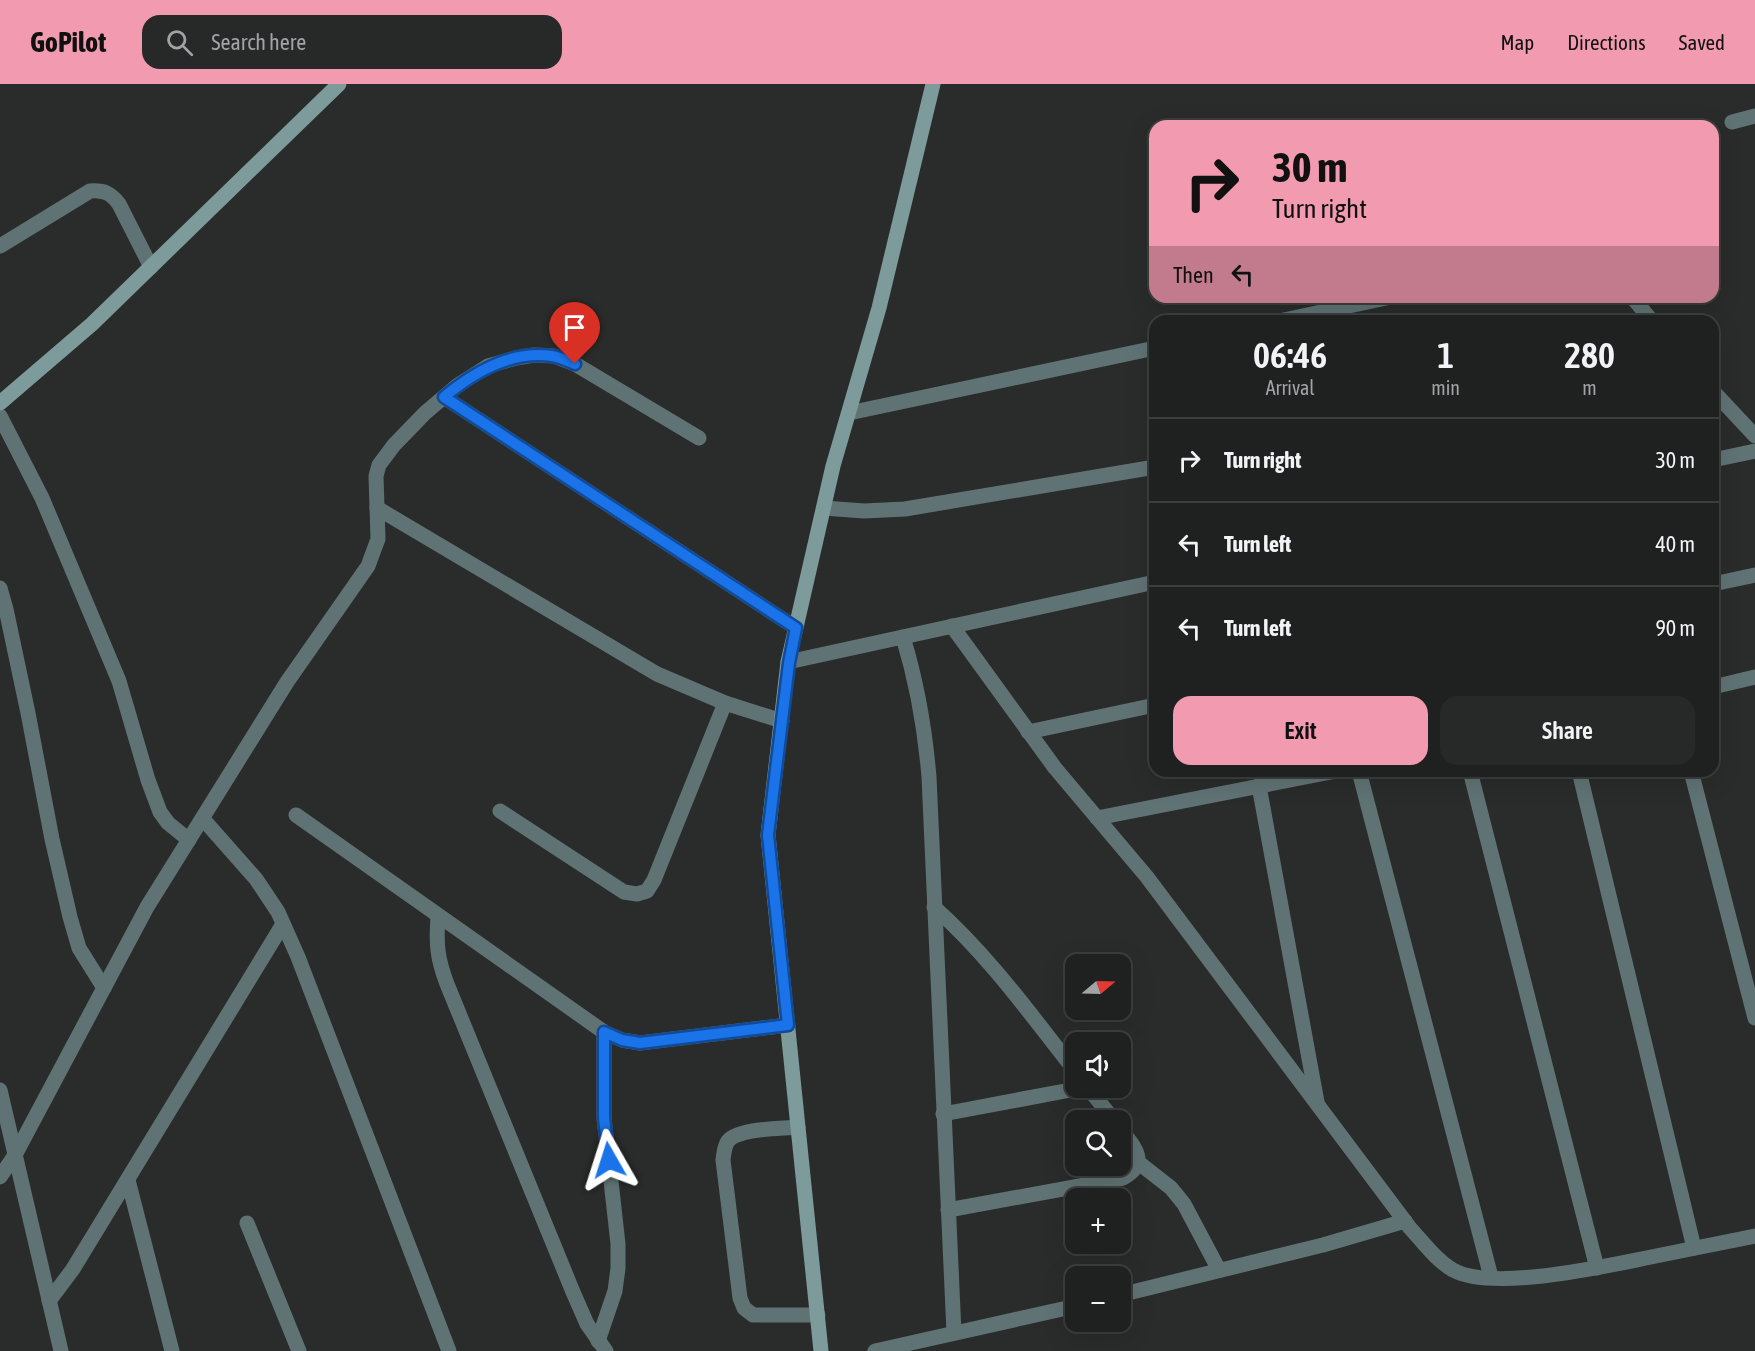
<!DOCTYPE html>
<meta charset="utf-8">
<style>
body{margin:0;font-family:"Asap Condensed",sans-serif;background:#272929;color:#f1f3f6;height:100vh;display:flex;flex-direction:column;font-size:22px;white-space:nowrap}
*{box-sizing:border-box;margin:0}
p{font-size:20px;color:#a1a3a5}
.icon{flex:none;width:33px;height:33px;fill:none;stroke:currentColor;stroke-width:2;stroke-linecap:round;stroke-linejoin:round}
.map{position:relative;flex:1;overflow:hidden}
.side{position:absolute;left:1149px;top:231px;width:570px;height:462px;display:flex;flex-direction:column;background:#1f2120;border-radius:18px;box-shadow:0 6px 24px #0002,0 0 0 2px #3c3e3e}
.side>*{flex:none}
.hud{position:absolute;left:1149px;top:36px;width:570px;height:183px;border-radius:18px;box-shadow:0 6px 24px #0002,0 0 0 2px #3c3e3e;background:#f29aaf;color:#111;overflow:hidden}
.needle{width:39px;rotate:71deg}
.controls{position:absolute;left:1065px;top:870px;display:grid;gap:12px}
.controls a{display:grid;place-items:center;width:66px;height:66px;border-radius:12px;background:#1f2120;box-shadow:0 6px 24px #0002,0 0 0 2px #3c3e3e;font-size:30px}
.pin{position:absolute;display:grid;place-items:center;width:51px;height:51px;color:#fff;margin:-62px -26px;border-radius:50% 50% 50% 0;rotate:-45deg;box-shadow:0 0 6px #0007}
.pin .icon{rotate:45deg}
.me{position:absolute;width:66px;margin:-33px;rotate:354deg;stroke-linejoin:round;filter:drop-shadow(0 0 4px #0008)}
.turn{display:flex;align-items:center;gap:21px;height:126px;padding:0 24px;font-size:27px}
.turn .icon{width:78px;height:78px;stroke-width:2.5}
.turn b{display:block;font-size:42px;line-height:51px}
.then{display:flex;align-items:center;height:57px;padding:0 24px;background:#0003;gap:12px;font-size:22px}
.eta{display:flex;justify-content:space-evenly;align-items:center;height:102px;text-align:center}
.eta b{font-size:36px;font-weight:600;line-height:42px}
.button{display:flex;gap:12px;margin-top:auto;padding:12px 24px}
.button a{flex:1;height:69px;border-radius:18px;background:#f29aaf;color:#111;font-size:24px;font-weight:600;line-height:69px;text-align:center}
.button a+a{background:#272929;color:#f1f3f6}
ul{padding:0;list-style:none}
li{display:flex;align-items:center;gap:18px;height:84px;padding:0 24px;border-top:2px solid #3c3e3e}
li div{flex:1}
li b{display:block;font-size:22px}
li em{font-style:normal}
header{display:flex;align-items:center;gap:36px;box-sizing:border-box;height:84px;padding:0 30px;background:#f29aaf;color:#111}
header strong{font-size:28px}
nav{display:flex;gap:33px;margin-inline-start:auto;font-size:21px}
.search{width:420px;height:54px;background:#272929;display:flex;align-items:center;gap:15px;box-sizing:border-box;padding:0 21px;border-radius:18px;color:#a1a3a5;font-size:22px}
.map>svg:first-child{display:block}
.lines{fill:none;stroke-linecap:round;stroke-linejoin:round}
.lane{stroke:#607374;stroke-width:15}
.street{stroke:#607374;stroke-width:15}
.secondary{stroke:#7e9b9c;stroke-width:15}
.route-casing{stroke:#114b97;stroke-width:15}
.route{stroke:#1a73e8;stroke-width:10}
</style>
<header>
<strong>GoPilot</strong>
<div class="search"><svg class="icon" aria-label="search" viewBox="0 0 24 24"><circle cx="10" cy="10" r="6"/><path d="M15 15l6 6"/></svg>Search here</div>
<nav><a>Map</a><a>Directions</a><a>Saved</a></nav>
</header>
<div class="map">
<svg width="1755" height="1267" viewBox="0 0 1755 1267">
<rect width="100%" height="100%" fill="#292c2b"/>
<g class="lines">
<path class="lane" d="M0 162 90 107C104 106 111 109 119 120L151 183"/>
<g class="street">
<polyline points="1732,38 1755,32"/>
<polyline points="1632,213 1652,237"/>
<polyline points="1279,237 1391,213"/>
<polyline points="1713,307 1755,352"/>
<polyline points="444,313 796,544"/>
<polyline points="849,329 1155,264"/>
<polyline points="0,332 42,414 119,597 148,696 160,728 168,739 189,756"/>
<polyline points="1713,376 1755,367"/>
<polyline points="377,424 657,590 725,619 782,637"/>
<polyline points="824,424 864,427 905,425 1155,383"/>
<polyline points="1713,500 1755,491"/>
<polyline points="0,504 6,525 28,629 52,755 70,833 79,864 104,904"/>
<path d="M952 542 1055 684 1147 793 1410 1144C1423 1158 1436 1176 1453 1186 1493 1208 1606 1182 1651 1173 1686 1166 1720 1159 1755 1152"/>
<path d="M903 553C917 599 925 645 929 693L954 1249"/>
<polyline points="788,578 1155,498"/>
<polyline points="1713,603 1755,593"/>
<polyline points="1028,648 1155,621"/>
<polyline points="1359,687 1491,1193"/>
<polyline points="1470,687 1597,1184"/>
<polyline points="1579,687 1694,1164"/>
<polyline points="1691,687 1755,934"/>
<polyline points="1259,702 1317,1018"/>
<polyline points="500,727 624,808 637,810 647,807 654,796 725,619"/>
<polyline points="296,731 604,948 622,956 640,959 788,941"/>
<polyline points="1097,734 1336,687"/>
<polyline points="203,735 256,795 278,828 298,873 449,1267"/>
<path d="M934 823C989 872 1031 931 1076 988"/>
<path d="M438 833C436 859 437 874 447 900L573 1208 587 1240 606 1267"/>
<polyline points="1088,1004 1114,1036"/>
<polyline points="0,1006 61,1267"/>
<polyline points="943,1030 1081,1004"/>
<path d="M798 1043C781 1045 739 1044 728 1057 724 1063 724 1069 723 1076L740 1214 744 1224 753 1231H818"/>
<polyline points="1139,1079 1171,1104 1184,1120 1219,1186"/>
<polyline points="0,1093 15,1071 147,823 287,598 368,482 378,455 376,392 379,381 394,361 425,329 458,301 488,282 516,274 534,271 554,272 575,280 699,354"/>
<polyline points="128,1096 172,1267"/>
<path d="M948 1126 1123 1094C1150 1079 1135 1063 1120 1045"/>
<polyline points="247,1139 299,1267"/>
<polyline points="1120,1211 1323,1161 1405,1137"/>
<polyline points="49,1217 73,1185 283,840"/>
<polyline points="598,1257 615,1207 618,1184 618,1160 604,1034 604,948"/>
<polyline points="875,1267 1076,1222"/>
</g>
<g class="secondary">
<polyline points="0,319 92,240 339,0"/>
<polyline points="821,1267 768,751 788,578 833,382 879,224 933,0"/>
</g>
</g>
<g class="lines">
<defs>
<path id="route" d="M575 280C568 277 560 273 552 272 511 266 474 288 444 313L796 544 789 579 768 751 788 941 640 959 622 956 604 948V1034L609 1076"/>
</defs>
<use href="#route" class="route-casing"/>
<use href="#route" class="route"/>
</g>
</svg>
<div class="controls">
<a><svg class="needle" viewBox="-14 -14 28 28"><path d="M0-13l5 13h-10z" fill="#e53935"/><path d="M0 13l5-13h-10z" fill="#a1a3a5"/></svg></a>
<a><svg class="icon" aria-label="sound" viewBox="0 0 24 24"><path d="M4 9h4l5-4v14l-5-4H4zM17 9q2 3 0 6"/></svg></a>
<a><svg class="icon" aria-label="search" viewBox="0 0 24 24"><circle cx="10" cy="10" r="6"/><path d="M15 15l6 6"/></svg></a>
<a>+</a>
<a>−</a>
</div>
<div class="pin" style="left:575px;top:280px;background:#d93025"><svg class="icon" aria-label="arrive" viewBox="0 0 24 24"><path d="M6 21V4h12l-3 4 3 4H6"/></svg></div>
<svg class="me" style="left:609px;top:1076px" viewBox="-20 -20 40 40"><path d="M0-17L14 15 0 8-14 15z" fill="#1a73e8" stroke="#fff" stroke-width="4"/></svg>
<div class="hud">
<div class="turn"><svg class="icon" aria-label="right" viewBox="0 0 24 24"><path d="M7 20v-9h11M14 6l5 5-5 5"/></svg><div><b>30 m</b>Turn right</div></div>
<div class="then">Then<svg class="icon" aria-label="left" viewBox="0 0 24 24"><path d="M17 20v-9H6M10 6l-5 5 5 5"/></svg></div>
</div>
<section class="side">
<div class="eta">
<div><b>06:46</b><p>Arrival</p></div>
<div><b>1</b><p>min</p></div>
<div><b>280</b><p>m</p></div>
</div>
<ul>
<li><svg class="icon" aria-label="right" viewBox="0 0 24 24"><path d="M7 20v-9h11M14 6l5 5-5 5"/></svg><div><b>Turn right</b></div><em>30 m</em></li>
<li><svg class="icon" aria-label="left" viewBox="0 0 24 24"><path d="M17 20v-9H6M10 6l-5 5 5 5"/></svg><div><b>Turn left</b></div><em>40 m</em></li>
<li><svg class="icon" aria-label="left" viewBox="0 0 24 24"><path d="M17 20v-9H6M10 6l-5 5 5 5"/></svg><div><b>Turn left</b></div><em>90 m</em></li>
</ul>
<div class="button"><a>Exit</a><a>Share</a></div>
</section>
</div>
